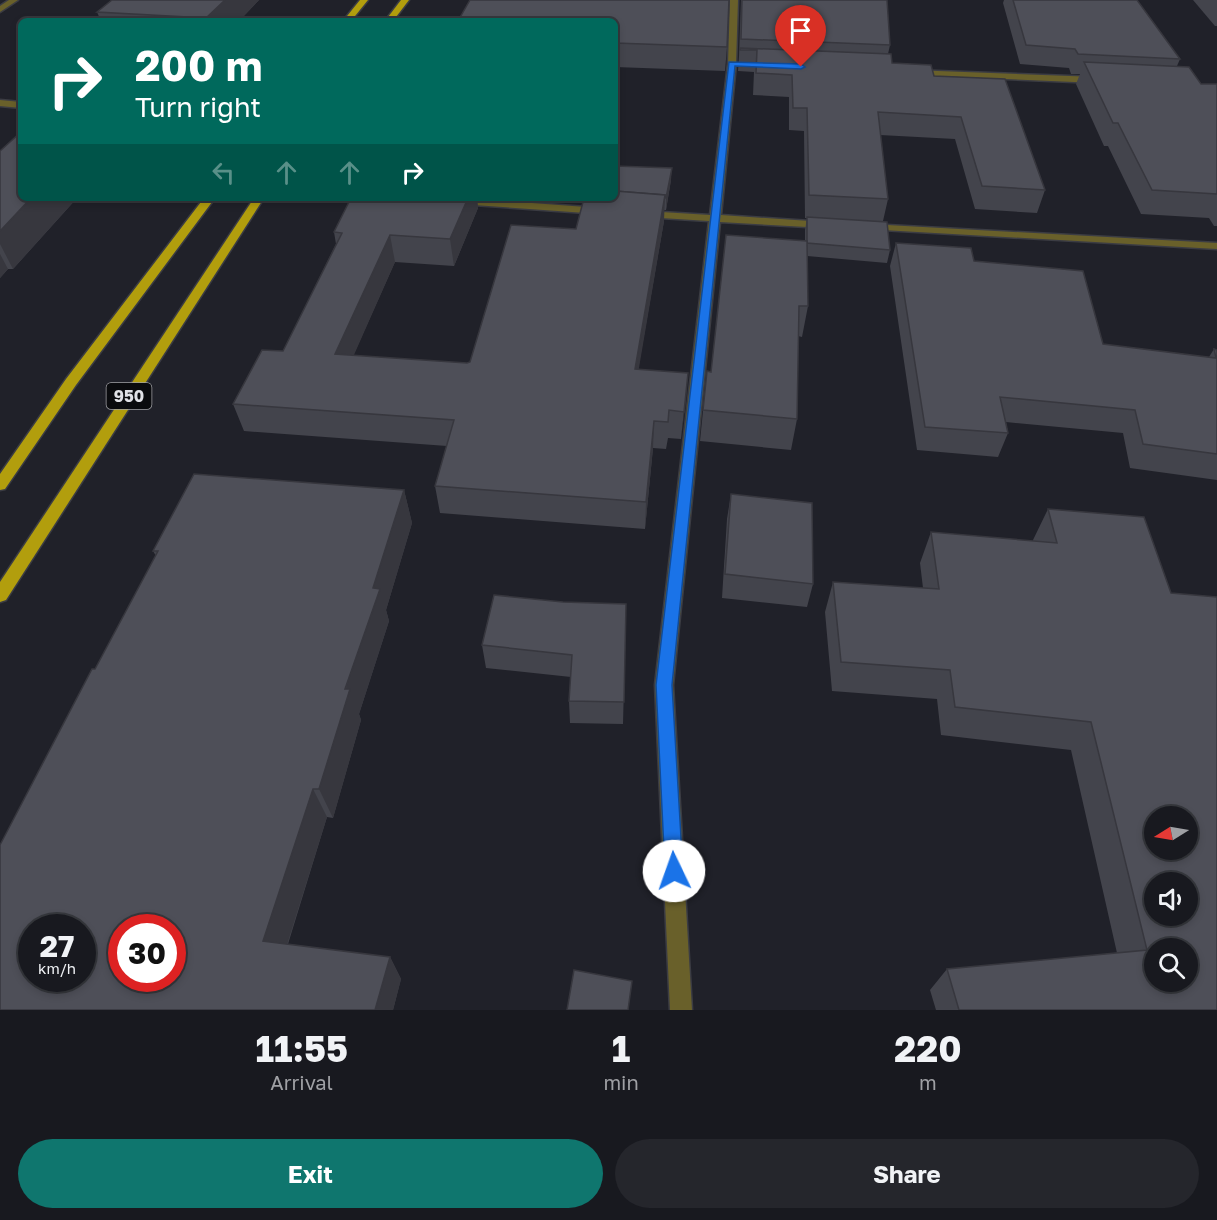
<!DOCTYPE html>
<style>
body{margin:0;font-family:"Golos Text",sans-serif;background:#25262c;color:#f1f3f6;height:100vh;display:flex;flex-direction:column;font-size:22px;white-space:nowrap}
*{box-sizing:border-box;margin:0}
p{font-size:20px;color:#9fa0a4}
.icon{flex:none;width:33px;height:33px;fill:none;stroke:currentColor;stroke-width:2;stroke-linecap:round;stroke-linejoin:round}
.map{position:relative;height:1010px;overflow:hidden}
.sheet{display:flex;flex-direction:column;background:#18191f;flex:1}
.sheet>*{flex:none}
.banner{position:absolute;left:18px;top:18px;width:600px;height:183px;border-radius:9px;box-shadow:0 3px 9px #0003,0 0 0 2px #36383d;background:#00695c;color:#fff;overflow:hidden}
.needle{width:39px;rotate:259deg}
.tools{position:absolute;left:1144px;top:806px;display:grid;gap:12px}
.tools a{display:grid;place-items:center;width:54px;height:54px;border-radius:50%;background:#18191f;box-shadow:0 3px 9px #0003,0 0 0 2px #36383d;font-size:30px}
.speed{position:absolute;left:18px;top:914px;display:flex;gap:12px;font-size:30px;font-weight:700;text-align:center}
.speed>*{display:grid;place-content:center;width:78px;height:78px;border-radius:50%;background:#18191f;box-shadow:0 3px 9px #0003,0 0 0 2px #36383d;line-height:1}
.speed small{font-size:15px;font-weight:400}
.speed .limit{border:9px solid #d22;background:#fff;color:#111}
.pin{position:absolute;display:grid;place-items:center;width:51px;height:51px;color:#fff;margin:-62px -26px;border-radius:50% 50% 50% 0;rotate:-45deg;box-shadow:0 0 6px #0007}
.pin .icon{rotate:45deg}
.me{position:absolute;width:66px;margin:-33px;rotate:357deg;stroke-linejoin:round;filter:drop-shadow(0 0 4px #0008)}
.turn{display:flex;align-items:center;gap:21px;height:126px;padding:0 18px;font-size:27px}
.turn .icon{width:78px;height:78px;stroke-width:2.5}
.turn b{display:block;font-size:42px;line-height:51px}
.lanes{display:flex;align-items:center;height:57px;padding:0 18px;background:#0003;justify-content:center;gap:30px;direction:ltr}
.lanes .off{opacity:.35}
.eta{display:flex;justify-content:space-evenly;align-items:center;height:102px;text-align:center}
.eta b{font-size:36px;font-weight:700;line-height:42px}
.primary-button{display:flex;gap:12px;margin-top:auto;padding:12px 18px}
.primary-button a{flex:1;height:69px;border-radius:36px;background:#0f766e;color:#fff;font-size:24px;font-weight:700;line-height:69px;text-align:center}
.primary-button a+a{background:#25262c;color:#f1f3f6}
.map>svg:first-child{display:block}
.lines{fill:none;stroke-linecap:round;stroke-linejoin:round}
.street-casing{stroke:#3b3c43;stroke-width:3}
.primary-casing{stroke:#3b3c43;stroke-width:3}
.street{fill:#69602a;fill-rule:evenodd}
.primary{fill:#b29e0d;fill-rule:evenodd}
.wall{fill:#43444c}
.shaded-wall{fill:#37373e}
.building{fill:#4e4f58;stroke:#37373e;stroke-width:1.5;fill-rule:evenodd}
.route{fill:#1a73e8;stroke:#114b97;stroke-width:1.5}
.labels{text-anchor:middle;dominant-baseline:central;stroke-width:6;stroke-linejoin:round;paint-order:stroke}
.shield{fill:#0a0b0e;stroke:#a0a1a5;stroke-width:1.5}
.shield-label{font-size:16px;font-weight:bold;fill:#e0e1e6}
</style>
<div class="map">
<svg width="1217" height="1010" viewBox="0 0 1217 1010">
<rect width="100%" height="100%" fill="#202129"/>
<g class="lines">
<defs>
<g id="street">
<polygon points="9,0 18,0 0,12 0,6"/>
<polygon points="730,0 738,0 736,64 721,215 825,222 831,225 825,228 720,222 673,685 692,1010 670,1010 655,685 709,221 645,217 640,214 645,211 710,215 728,64"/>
<polygon points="911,70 1097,77 1102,80 1097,83 914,75 909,72"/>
<polygon points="0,100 21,102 21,108 0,106"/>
<polygon points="462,198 600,208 605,211 600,214 459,204 454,201"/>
<polygon points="869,224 1217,243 1217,249 865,229 863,227"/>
</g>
<g id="primary">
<polygon points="360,0 368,0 351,21 343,21"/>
<polygon points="401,0 409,0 393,21 385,21"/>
<polygon points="204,198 215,198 76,385 5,489 0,490 0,474 66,379"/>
<polygon points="254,198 264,198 6,600 0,602 0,582"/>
</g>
</defs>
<use href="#street" class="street-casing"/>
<use href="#primary" class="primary-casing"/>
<use href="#street" class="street"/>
<use href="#primary" class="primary"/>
</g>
<g class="wall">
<polygon points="259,0 239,21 101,21 97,12"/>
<polygon points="741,0 887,0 890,45 888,54 892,63 934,76 1045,190 1037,213 975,209 955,139 880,135 888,199 883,221 890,250 887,263 807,256 808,306 802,337 798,336 797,419 791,450 700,441 707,371 711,372 805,241 805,230 807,218 805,218 804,131 789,130 789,97 753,95 754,72 738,71 739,56"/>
<polygon points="1004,0 1137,0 1180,59 1177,66 1201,84 1217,84 1217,226 1214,226 1209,218 1141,214 1108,146 1104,146 1076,84 1080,74 1071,74 1069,68 1020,64 1003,3"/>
<polygon points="1193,0 1217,0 1217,26 1215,26"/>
<polygon points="615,21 727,47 725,71 615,67"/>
<polygon points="0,151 21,198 77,198 13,269 8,269 0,278"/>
<polygon points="671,180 666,210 664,210 664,221 638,370 688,373 681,439 668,438 666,449 653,448 645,529 440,513 435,486 447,446 244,431 233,404 283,351 336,244 334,232 351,198 477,198 478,208 454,266 395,262 353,356 467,363 470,362 576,229"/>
<polygon points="896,243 974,261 1103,344 1209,357 1214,349 1217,350 1217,480 1130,468 1123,433 1006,422 1008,433 998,457 917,450 890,266"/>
<polygon points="404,490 412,523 386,610 389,621 359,714 361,720 333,818 327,817 288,944 390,957 401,979 393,1010 0,1010 95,669 156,556 153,551"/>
<polygon points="731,494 813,584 807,607 722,598 727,519"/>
<polygon points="1048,509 1217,1010 936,1010 930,990 947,969 1117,953 1071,750 941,735 937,699 832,691 825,612 833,582 923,588 920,563 931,532 1033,541 1033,540"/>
<polygon points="563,602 626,604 623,724 570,723 569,701 571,677 486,668 482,645"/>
</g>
<g class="shaded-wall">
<polygon points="225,0 259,0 239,21 207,21 206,18"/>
<polygon points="672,168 671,180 666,210 666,198"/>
<polygon points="665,195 664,221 634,397 635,369"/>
<polygon points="31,198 77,198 13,269 0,244 0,231"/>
<polygon points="468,198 477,198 478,208 454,266 450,239"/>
<polygon points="390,235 395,262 342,382 335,354"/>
<polygon points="0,254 8,269 0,278"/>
<polygon points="688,373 686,401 681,439 684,412"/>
<polygon points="654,421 653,448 645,529 646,502"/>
<polygon points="404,490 412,523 386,610 389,621 359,714 361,720 333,818 319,789 373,588"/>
<polygon points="313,789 327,817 281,964 263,941"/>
<polygon points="390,957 401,979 393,1010 375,1010"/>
</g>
<g class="building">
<polygon points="112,0 225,0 206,18 97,12"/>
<polygon points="470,0 729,0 727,47 615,43 615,21 458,21"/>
<polygon points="742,0 887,0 890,45 741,39"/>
<polygon points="1013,0 1137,0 1180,59 1078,54 1075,49 1026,45"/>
<polygon points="740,48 891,54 892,63 931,65 934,76 1005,79 1045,190 982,186 961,117 878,112 888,199 809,195 807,108 793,108 792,75 756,73 757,50 740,50"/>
<polygon points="1084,62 1189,67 1201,84 1217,84 1217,194 1152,190 1118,123 1113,123"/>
<polygon points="21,132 21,198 31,198 0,231 0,151"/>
<polygon points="615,166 672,168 666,198 665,197 665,195 615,191"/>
<polygon points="615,191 665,195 635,369 688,373 684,412 669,410 668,422 654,421 646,502 435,486 454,420 233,404 262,350 283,351 342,233 334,232 351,198 468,198 450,239 390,235 335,354 467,363 470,362 511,225 576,229 584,198 615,198"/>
<polygon points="807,217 887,222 890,250 807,243"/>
<polygon points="726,235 807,241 808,306 799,306 797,419 703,410 707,371 711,372"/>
<polygon points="896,243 971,248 974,261 1083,271 1103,344 1216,358 1214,349 1217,350 1217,454 1143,444 1135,410 1000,397 1008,433 925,427"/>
<path d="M194 474 404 490 373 588 380 589 345 689H350L319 789H313L263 941 390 957 375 1010H0V845L92 669H95L158 551H153ZM32 927H82V978H32ZM122 927H172V978H122Z"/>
<polygon points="731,494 812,503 813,584 725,574"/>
<path d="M1048 509 1144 517 1171 593 1217 597V1010H959L947 969 1147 950 1091 722 955 707 950 670 841 662 833 582 939 589 931 532 1057 543ZM1155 816H1188V849H1155ZM1155 882H1188V915H1155ZM1155 948H1188V981H1155Z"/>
<polygon points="494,595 563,602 626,604 624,702 569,701 572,655 482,645"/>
<polygon points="574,970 632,981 628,1010 567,1010"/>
</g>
<polygon class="route" points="729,62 801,64 805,67 801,69 735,66 672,685 683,871 680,877 674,880 667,877 665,871 656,685"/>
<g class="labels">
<rect class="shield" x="106.5" y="383" width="45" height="26" rx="4.5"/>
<g class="shield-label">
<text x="129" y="396">950</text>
</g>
</g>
</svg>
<div class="tools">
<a><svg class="needle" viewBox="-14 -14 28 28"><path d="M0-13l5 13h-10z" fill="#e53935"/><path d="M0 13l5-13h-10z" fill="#9fa0a4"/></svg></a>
<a><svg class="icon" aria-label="sound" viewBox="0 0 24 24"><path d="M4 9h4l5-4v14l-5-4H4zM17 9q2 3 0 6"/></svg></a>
<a><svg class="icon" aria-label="search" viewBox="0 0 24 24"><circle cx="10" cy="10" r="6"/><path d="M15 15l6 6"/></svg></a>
</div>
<div class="speed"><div>27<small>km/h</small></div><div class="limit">30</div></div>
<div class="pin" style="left:801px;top:67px;background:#d93025"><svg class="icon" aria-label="arrive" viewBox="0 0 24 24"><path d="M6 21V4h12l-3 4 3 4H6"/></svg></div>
<svg class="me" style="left:674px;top:871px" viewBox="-20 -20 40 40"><circle r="19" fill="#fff"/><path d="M0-13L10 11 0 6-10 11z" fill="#1a73e8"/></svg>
<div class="banner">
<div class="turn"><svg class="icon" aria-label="right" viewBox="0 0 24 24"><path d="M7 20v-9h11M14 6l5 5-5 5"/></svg><div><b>200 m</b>Turn right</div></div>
<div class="lanes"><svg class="icon off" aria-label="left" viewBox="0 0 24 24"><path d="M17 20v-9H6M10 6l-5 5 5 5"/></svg><svg class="icon off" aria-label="ahead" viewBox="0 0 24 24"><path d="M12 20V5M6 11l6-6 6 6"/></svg><svg class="icon off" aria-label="ahead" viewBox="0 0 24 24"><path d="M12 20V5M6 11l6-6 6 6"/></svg><svg class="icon" aria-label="right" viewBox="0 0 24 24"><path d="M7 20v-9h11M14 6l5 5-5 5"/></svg></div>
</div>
</div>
<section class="sheet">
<div class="eta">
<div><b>11:55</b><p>Arrival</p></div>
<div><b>1</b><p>min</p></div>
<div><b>220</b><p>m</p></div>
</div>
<div class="primary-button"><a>Exit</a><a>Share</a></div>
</section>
